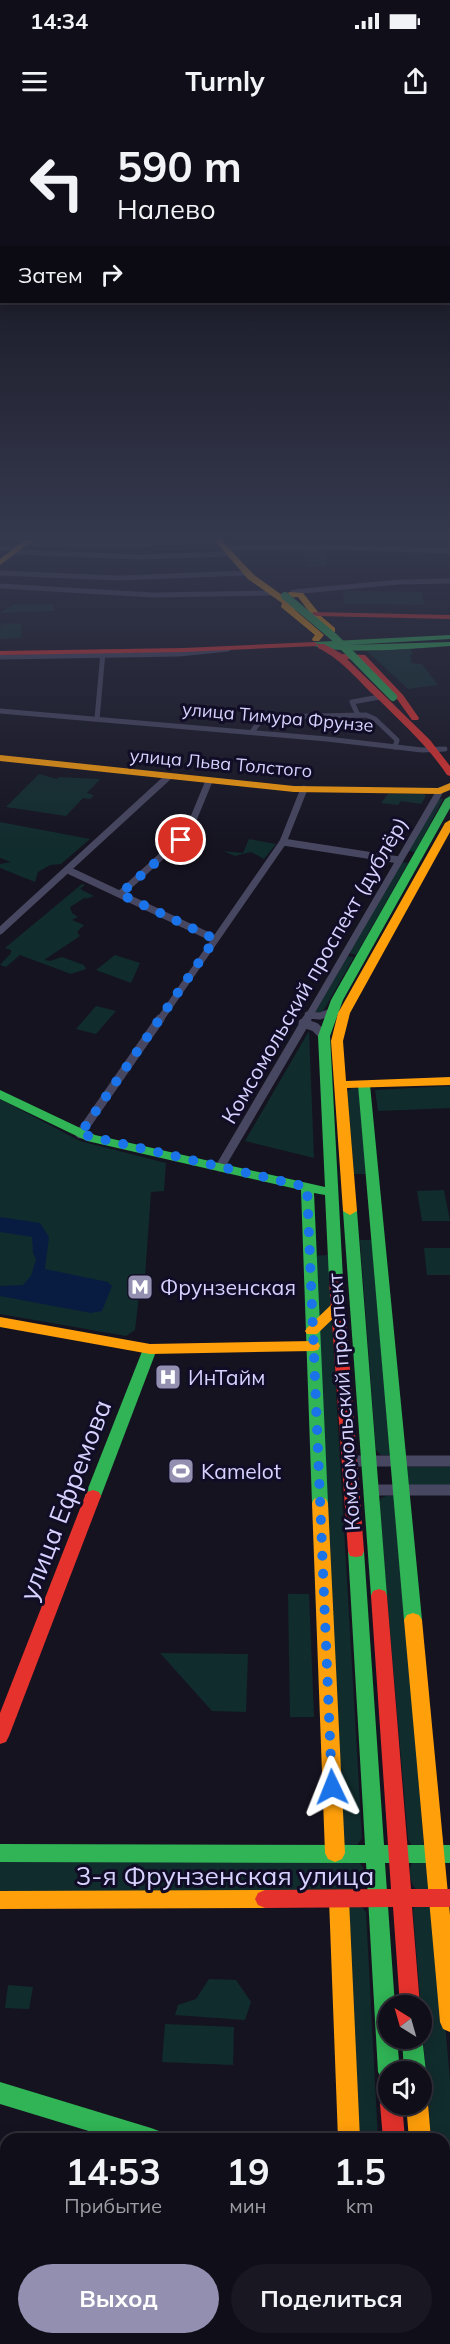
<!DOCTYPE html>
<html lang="ru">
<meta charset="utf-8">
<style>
body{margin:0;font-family:Mulish,sans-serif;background:#191721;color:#f1f3f6;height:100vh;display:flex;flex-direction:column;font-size:22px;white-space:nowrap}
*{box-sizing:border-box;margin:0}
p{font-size:20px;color:#9c9ca2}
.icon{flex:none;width:33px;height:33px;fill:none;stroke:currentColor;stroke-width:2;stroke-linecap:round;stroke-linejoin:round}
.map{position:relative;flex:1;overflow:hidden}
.side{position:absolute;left:0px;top:2013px;width:450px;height:212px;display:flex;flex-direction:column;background:#100e18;border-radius:18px 18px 0 0;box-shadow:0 3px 15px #0003,0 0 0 2px #302e37}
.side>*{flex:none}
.guide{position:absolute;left:0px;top:0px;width:450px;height:183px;box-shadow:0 3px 15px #0003,0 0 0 2px #302e37;background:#100e18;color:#f1f3f6;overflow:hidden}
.needle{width:39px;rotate:323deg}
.tools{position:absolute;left:378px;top:1875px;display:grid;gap:12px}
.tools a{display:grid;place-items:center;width:54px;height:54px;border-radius:50%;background:#100e18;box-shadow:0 3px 15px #0003,0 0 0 2px #302e37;font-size:30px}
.pin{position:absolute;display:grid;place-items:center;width:51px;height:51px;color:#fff;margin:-26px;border:3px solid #fff;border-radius:50%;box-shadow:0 2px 6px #0007}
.me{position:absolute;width:66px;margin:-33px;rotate:358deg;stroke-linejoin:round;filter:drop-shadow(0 0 4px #0008)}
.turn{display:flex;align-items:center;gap:21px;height:126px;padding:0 18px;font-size:27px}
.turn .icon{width:78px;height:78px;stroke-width:2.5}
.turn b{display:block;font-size:42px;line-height:51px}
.then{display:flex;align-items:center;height:57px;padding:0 18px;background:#0003;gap:12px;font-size:22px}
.eta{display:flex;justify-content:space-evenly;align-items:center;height:102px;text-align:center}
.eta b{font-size:36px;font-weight:700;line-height:42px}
.action{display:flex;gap:12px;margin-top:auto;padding:12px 18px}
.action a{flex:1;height:69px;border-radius:36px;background:#938fb1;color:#fff;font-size:24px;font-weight:700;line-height:69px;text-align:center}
.action a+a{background:#191721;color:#f1f3f6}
.status{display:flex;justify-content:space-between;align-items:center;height:42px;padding:0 30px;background:#100e18;direction:ltr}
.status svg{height:16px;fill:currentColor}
header{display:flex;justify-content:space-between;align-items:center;height:78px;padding:0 18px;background:#100e18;font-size:27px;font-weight:700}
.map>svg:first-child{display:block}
.green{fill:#112c2d}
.water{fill:#081c42}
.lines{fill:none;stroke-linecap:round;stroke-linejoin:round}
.street-far3{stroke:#484761;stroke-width:5}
.street-far2{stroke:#484761;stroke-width:7}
.street-far1{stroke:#484761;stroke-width:9}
.street{stroke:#484761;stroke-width:11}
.fast{fill:#30b455;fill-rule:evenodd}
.slow{fill:#ff9f0a;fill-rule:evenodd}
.jam{fill:#e5322d;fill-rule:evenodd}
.fast-bridge{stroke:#30b455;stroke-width:8}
.route{stroke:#1a73e8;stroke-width:10;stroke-dasharray:0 18}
.labels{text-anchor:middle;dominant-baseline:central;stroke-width:6;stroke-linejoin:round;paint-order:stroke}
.far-street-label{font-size:18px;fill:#d7d2ff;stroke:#110d26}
.street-label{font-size:21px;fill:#d7d2ff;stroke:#110d26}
.poi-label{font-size:21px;fill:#d7d2ff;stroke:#110d26;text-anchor:start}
.near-street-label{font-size:26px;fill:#d7d2ff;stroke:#110d26}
</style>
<div class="status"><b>14:34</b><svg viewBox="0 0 49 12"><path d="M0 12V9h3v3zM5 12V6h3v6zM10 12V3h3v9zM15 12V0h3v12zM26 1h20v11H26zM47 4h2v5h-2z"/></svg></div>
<header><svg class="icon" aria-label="menu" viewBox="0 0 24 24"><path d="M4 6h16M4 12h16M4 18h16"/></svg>Turnly<svg class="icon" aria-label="share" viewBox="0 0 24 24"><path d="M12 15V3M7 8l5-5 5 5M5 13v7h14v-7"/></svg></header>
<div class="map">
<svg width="450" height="2224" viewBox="0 0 450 2224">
<rect width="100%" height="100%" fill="#151320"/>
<g class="green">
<polygon points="302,428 325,428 327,446 306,447"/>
<polygon points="343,471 422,472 424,485 344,484"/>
<polygon points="14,484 53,484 54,491 0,493"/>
<polygon points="3,503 22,504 21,518 0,519 0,506"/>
<polygon points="410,528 413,534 410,535 412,543 422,544 438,565 408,569 368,532 374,530"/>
<polygon points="39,654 57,659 59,657 100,659 87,673 94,675 90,679 83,678 66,696 6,687"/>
<polygon points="388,674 424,674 426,676 421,684 401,681 398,685 381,683"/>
<polygon points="439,679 443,679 415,732 408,731"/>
<polygon points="0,702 90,719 61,744 50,745 38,752 35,762 0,748 0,744 11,742 0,738"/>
<polygon points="249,719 276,724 264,739 251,732 235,736 223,731 243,733"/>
<polygon points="402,742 408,743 356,835 349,833"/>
<polygon points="82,764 85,765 80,769 94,776 85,779 86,777 70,787 72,793 78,797 72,800 84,805 77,812 80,816 44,840 50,841 62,837 84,845 86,849 71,854 20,835 6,847 0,845 11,833 11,830 5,828"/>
<polygon points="115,835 140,843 131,863 96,850"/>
<polygon points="348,836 354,837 322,893 315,892"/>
<polygon points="96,886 116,891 96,914 76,909"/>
<polygon points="309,911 314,1038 245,1021"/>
<polygon points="450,966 450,988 378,991 375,970"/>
<polygon points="353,968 361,969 369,1054 354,1054 347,971"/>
<polygon points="0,979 80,1021 166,1043 164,1071 151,1072 145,1157 141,1158 135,1210 126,1216 0,1194"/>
<polygon points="444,1070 450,1101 422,1101 417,1071"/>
<polygon points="360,1120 375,1120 390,1335 381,1335 376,1330"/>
<polygon points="424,1128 450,1128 450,1155 427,1155"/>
<polygon points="328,1135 362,1718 356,1727 345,1727 341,1721 312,1136"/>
<polygon points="406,1347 450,1347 450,1366 409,1366 404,1359"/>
<polygon points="386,1376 395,1376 424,1726 412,1726 408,1719 379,1385 381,1378"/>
<polygon points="288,1474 309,1474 314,1597 290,1597"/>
<polygon points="160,1533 248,1534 246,1592 212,1591"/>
<polygon points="0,1738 358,1742 363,1747 364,1763 358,1771 0,1771"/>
<path d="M421 1739 427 1744 430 1763 428 1770 419 1772C410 1766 407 1750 413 1741Z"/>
<polygon points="426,1782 435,1790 450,1960 450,2224 448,2224 444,2178 444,2019 431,2019 413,1790 415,1785"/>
<polygon points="349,1785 360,1785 366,1792 378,2019 357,2019"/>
<polygon points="209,1859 236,1860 251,1882 245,1900 175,1895 178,1885 196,1879"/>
<polygon points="8,1865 33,1867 29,1889 5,1888"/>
<polygon points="165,1904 234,1907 233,1945 162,1942"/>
</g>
<polygon class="water" points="0,1097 40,1103 49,1117 45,1149 108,1162 112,1166 102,1191 91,1193 0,1176 0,1166 23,1165 31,1156 36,1139 33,1133 32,1117 0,1112"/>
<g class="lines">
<g class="street-far3">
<polyline points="26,424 108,425 218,421"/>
<polyline points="0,428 20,429"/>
<polyline points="225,428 316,427 450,431"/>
<polyline points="16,432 139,437 230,434"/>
<polyline points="0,453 118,458 248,453"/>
<polyline points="0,466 153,475 272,473"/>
<polyline points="293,472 399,462 450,461"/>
<polyline points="0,537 179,534 228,529"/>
<polyline points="0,591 327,619 422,630 445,629"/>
<polyline points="358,595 352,582 380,577"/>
<polyline points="97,599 103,532"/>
<polyline points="252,612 263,597 366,595 375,599 397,620 395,627"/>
</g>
<g class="street-far2">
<polyline points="283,722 399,740"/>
<polyline points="68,750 215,819"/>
<polyline points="120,774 188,712 209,661"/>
<polyline points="0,811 168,657"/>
<polyline points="308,895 320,896 331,892"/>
<polyline points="159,901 283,722 304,669"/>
<polyline points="306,901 440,671"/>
</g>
<g class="street-far1">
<polyline points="303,903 315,907 324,916"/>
<polyline points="80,1014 160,899"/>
<polyline points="220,1047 307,899"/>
</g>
<g class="street">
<polyline points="350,1341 450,1341"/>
<polyline points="370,1370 450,1370"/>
</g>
<g class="fast">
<path d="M450 515V519L348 525 450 522V526C422 528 330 536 310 524L314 522Z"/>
<polygon points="450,676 450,688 343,880 330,916 343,1159 336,1164 329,1159 325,1075 314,1073 328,1383 326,1387 320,1389 314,1387 312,1383 301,1070 87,1021 0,979 0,970 95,1015 325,1067 318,916 331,880 445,679"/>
<polygon points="364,961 370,965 422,1500 419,1505 413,1507 407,1505 404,1500 358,965"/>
<polygon points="350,1087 357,1091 387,1476 385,1481 379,1483 373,1481 371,1476 343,1091"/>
<polygon points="150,1224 155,1225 157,1229 101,1376 99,1380 93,1382 87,1380 85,1376 143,1229 145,1225"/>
<polygon points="356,1425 362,1426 364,1431 384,1725 450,1725 450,1743 385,1743 395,1886 388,1886 388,1918 397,1918 400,1952 388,1952 388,1962 382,1959 378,1952 366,1743 0,1742 0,1724 365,1725 348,1431 350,1426"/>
<polygon points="422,1916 426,1952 422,1960 422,1952 404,1952 402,1918 422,1918"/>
<polygon points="0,1962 151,2008 159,2011 162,2019 115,2019 0,1984"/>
<polygon points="444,2211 447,2224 423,2224 423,2218 444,2218"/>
</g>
<g class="slow">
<polygon points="25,420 33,420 0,445 0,439"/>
<polygon points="214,420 221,420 254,455 282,475 290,472 303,473 322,497 335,508 335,512 329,512 316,501 298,477 285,478 297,486 298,488 295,490 324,515 319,521 313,521 312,519 315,515 281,487 282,483 248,459"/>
<polygon points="0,635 294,666 438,668 450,663 450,670 440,674 294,672 0,641"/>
<polygon points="450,700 450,712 350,893 343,921 346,961 450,957 450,965 347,968 357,1091 350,1095 343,1091 331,921 338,893 445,703"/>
<polygon points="337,1182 342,1184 344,1187 342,1190 317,1214 307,1214 305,1211 307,1208 332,1184"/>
<polygon points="0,1197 150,1224 313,1221 318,1222 320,1226 318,1230 313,1231 150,1234 0,1207"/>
<polygon points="320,1377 326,1379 328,1383 345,1733 342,1739 335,1742 328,1739 325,1733 312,1383 314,1379"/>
<polygon points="413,1493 419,1495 422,1500 450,1795 450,1912 443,1909 440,1902 404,1500 407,1495"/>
<polygon points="265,1770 272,1773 275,1779 272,1785 265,1788 0,1789 0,1771"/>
<polygon points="339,1770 346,1773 349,1779 360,2019 338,2019 329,1779 332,1773"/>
<polygon points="422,1975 425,1976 428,1984 431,2019 409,2019 406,1984 422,1984"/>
<rect x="346" y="2218" width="24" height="6"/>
<polygon points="394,2218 418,2218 419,2224 395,2224"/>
</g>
<g class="jam">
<polygon points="313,492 450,495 450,499 316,496 312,494"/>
<polygon points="314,522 318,524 317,526 184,532 0,535 0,531 184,528"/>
<path d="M318 524H324L342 534 365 535 403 575 419 598 418 600H412L397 579 360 539H347L430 620 450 646V656L447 655C427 625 403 604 378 579 358 561 343 540 318 528Z"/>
<polygon points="336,1154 343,1159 364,1431 362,1436 356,1437 350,1436 348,1431 329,1159"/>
<polygon points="93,1370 99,1372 101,1376 9,1616 6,1622 0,1624 0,1593 85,1376 87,1372"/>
<polygon points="379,1469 385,1471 387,1476 411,1769 450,1769 450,1787 412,1787 420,1886 400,1886 393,1787 265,1788 258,1785 255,1779 258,1773 265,1770 391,1769 371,1476 373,1471"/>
<polygon points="388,1974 388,1984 402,1984 405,2019 383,2019 380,1984 383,1976"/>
</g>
<polyline class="fast-bridge" points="285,476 334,517 393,577"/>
</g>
<linearGradient id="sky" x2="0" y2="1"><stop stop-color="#0c0a12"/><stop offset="0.57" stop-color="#35394e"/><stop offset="1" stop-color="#35394e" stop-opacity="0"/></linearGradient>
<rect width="450" height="732" fill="url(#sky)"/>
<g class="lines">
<polyline class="route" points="181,720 120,774 215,819 80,1014 307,1067 332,1667"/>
</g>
<defs>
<symbol id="metro-square" viewBox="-11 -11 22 22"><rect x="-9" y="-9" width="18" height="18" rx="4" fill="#938fb1" stroke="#110d26"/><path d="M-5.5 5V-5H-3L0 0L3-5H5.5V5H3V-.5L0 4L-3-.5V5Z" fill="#fff"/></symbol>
<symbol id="hospital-square" viewBox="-11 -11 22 22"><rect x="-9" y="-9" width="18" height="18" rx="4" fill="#938fb1" stroke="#110d26"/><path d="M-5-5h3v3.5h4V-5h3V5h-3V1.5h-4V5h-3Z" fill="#fff"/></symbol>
<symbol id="stadium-square" viewBox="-11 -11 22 22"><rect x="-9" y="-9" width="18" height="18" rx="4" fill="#938fb1" stroke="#110d26"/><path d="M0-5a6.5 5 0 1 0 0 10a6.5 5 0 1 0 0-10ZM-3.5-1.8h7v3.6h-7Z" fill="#fff"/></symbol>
</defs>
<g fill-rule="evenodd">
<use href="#metro-square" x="125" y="1152" width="30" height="30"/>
<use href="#hospital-square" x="153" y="1242" width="30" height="30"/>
<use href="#stadium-square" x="166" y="1336" width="30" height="30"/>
</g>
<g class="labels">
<g class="far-street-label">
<text transform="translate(278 597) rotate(5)">улица Тимура Фрунзе</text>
<text transform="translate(221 643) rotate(5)">улица Льва Толстого</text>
</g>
<g class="street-label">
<text transform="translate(314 850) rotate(-60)">Комсомольский проспект (дублёр)</text>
<text transform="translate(343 1282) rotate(-94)">Комсомольский проспект</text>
</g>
<g class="poi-label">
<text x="160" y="1167">Фрунзенская</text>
<text x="188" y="1257">ИнТайм</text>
<text x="201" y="1351">Kamelot</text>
</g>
<g class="near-street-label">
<text transform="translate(65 1380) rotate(-69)">улица Ефремова</text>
<text x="225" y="1755">3-я Фрунзенская улица</text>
</g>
</g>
</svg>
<div class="tools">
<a><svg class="needle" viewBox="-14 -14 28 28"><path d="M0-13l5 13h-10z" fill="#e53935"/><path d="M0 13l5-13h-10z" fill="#9c9ca2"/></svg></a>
<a><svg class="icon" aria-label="sound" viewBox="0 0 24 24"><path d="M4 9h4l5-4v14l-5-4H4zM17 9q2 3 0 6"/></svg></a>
</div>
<div class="pin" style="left:181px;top:720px;background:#d93025"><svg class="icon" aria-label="arrive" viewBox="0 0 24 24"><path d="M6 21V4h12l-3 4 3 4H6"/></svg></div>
<svg class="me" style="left:332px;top:1667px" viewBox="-20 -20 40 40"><path d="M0-17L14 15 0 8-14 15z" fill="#1a73e8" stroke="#fff" stroke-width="4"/></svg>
<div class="guide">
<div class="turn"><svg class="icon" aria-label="left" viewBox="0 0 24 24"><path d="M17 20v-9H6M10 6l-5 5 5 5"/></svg><div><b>590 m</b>Налево</div></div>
<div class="then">Затем<svg class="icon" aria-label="right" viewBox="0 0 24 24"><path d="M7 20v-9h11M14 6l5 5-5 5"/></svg></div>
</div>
<section class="side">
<div class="eta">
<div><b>14:53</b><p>Прибытие</p></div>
<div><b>19</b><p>мин</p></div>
<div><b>1.5</b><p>km</p></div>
</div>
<div class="action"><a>Выход</a><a>Поделиться</a></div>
</section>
</div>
